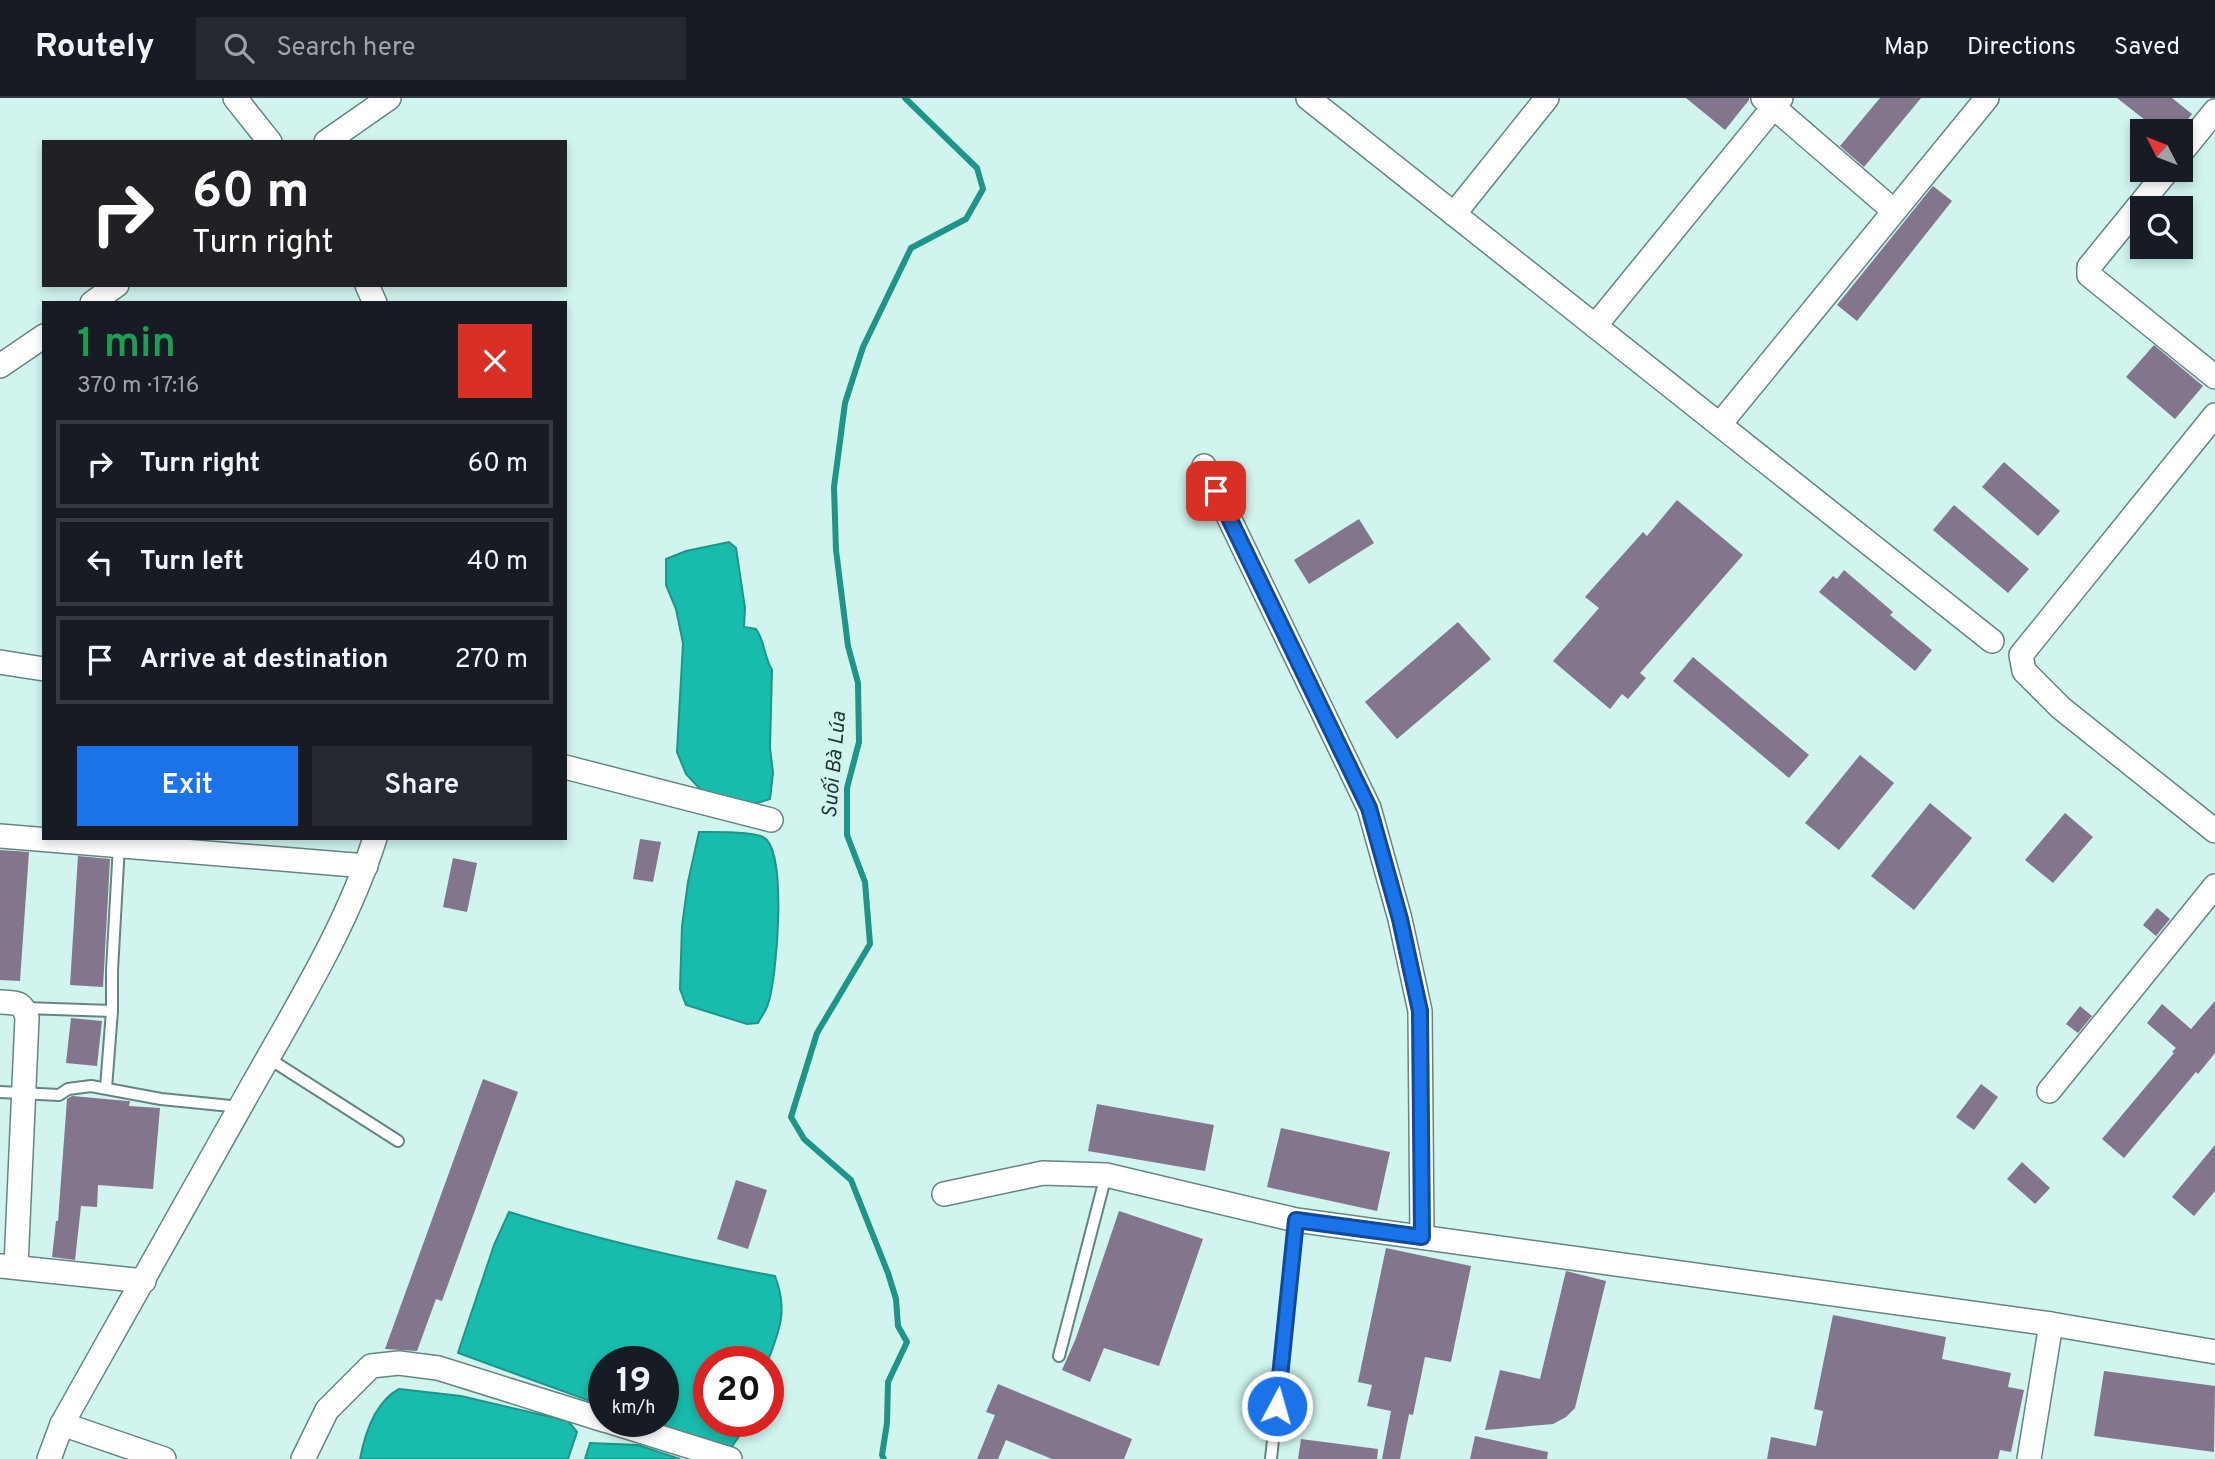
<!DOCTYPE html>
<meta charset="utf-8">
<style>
body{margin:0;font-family:Overpass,sans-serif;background:#242831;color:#f1f3f6;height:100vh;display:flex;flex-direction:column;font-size:26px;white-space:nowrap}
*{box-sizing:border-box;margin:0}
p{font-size:23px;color:#9ea1a6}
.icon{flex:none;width:38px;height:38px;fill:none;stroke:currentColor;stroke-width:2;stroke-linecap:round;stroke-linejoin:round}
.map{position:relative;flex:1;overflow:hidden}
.drawer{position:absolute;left:42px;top:203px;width:525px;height:539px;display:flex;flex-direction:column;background:#171b24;border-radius:0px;box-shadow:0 4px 10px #0003}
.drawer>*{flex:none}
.guide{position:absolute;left:42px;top:42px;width:525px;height:147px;border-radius:0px;box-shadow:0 4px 10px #0003;background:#202124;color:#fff;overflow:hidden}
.needle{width:46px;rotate:312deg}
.controls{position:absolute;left:2130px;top:21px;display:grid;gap:14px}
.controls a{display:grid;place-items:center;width:63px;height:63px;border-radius:0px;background:#171b24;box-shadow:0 4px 10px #0003;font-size:35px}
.speed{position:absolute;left:588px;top:1248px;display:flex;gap:14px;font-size:35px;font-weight:700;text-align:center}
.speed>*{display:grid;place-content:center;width:91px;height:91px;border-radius:50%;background:#171b24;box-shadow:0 4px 10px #0003;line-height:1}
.speed small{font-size:18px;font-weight:400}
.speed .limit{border:10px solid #d22;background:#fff;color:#111}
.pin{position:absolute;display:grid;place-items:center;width:60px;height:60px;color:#fff;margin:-30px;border-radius:14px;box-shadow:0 4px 10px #0006}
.me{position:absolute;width:77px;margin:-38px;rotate:6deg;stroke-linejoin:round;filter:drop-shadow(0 0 5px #0008)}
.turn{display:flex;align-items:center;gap:24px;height:147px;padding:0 35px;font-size:32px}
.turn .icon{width:91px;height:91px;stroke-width:2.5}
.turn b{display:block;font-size:49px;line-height:60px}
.round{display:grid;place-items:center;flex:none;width:74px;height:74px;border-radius:0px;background:#242831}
.headline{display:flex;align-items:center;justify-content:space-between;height:119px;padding:0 35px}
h1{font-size:42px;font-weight:600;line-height:52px;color:#1e9e55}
.primary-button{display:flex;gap:14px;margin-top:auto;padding:14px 35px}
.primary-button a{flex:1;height:80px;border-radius:0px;background:#1a73e8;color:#fff;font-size:28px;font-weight:600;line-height:80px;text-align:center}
.primary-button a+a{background:#242831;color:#f1f3f6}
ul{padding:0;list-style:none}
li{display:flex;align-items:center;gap:21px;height:88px;margin:0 14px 10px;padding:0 21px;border:4px solid #363941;border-radius:0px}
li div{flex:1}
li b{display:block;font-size:26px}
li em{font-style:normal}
header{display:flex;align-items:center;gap:42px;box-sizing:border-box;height:98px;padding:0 35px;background:#171b24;border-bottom:2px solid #363941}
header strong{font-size:33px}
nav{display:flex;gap:38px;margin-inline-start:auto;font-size:24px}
.search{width:490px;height:63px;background:#242831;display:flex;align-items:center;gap:18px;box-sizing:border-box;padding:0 24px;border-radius:0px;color:#9ea1a6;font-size:26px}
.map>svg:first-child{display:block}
.water{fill:#18bcac;stroke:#1e9589;stroke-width:2}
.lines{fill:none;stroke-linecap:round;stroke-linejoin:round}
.stream{stroke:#1e9589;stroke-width:6}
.building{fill:#82758c}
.lane-casing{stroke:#658580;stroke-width:14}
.street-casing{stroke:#658580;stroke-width:26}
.lane{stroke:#fff;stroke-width:10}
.street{stroke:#fff;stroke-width:23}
.route-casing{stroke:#114b97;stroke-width:18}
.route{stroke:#1a73e8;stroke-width:12}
.labels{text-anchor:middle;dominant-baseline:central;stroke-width:7;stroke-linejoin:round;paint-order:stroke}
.water-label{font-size:21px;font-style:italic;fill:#1f3633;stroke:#d1f4ee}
</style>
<header>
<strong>Routely</strong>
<div class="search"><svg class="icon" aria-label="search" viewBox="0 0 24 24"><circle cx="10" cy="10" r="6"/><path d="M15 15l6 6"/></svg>Search here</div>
<nav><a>Map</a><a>Directions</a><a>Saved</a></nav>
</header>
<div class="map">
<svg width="2215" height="1361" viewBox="0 0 2215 1361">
<rect width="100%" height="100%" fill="#d1f4ee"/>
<g class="water">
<path d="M729 444 736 450 745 510 744 529 756 531C765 543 764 559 772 572L770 650 773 675 770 701 751 707 704 695 686 676 677 654 683 545 676 511 666 487V461L686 453Z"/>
<path d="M699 734C713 734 752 733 763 739 788 751 777 881 768 906 766 913 761 919 758 925L747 926 686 907 680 891 682 828 688 784Z"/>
<path d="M509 1114C596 1141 686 1162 775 1178 788 1212 780 1231 768 1263L709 1264V1323H745L738 1340 730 1351 647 1323H663V1264H604V1308L458 1255 494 1147Z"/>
<path d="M399 1291 461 1298 568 1323 577 1334 568 1361H360C365 1335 375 1304 399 1291Z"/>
<polygon points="590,1345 638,1347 680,1361 585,1361"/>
</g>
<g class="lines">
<polyline class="stream" points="884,1361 882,1357 887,1325 888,1284 907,1244 898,1228 896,1201 888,1175 851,1082 804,1041 791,1019 817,935 870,846 865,784 847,737 847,690 859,644 858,585 848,548 836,452 834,389 845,305 863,249 911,150 966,121 983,91 977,70 905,0"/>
</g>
<g class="building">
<polygon points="1686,0 1749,0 1749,2 1725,32"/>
<polygon points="1880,0 1921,0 1864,69 1840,48"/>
<polygon points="2117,0 2172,0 2192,16 2179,33 2159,33"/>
<polygon points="1933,88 1952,103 1857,223 1837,207"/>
<polygon points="2154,247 2203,288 2175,321 2126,279"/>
<polygon points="2004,364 2060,413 2038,438 1982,389"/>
<polygon points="1677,402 1743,457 1640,575 1646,580 1628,601 1622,596 1610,611 1553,563 1599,510 1585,499 1643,434 1647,438"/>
<polygon points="1954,407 2029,471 2008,495 1933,432"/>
<polygon points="1359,421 1374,445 1309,486 1294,462"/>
<polygon points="1844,472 1893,514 1890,517 1932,552 1915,573 1819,494 1833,478 1837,481"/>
<polygon points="1458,524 1491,561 1397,641 1365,604"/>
<polygon points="1693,559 1809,657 1789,680 1673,583"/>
<polygon points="1860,657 1894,685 1839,752 1805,725"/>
<polygon points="1930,705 1972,740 1914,812 1871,778"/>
<polygon points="2065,715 2093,739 2053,785 2025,762"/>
<polygon points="640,741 661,744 653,784 633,781"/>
<polygon points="0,752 29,754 20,883 0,882"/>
<polygon points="78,758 110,761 103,889 70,887"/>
<polygon points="453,760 477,765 467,814 443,809"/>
<polygon points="2157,810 2170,821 2156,838 2143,827"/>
<polygon points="2215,903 2215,955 2198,976 2196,974 2124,1060 2102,1041 2174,955 2172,954 2176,950 2147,925 2162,906 2191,931"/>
<polygon points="2080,908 2092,918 2078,935 2066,926"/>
<polygon points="71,920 102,923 97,968 66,965"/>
<polygon points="483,981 518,994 442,1203 436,1201 417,1253 385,1251"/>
<polygon points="1981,986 1998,999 1974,1032 1956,1019"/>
<polygon points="72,998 127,1003 130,1003 129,1008 160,1010 153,1091 98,1087 97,1109 81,1108 75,1162 52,1159 56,1123 58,1123 67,1001"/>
<polygon points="1097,1006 1214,1027 1205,1073 1088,1053"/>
<polygon points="1281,1030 1390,1054 1377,1113 1267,1089"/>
<polygon points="2215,1047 2215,1093 2194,1118 2172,1099"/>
<polygon points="2022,1064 2050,1090 2035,1106 2007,1081"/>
<polygon points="736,1082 767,1092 748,1151 717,1141"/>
<polygon points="1119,1113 1203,1141 1159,1268 1104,1250 1090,1284 1062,1272 1076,1240"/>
<polygon points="1386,1150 1471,1168 1451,1264 1425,1259 1413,1317 1409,1316 1400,1361 1382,1361 1391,1313 1367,1308 1372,1287 1358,1284"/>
<polygon points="1566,1173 1606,1183 1575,1310 1566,1319 1553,1326 1485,1332 1500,1272 1540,1281"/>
<polygon points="1833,1217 1946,1239 1942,1261 2011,1275 2008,1289 2024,1292 2011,1354 2000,1352 1998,1361 1767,1361 1771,1339 1816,1348 1823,1313 1814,1311"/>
<polygon points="2104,1273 2215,1288 2214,1354 2094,1338"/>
<polygon points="998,1286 1132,1341 1124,1361 1052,1361 1006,1342 998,1361 977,1361 995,1317 986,1314"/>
<polygon points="1475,1338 1548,1354 1547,1361 1470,1361"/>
<polygon points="1301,1341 1378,1351 1377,1361 1298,1361"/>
</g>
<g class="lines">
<defs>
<g id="lane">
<polyline points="25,910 112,913 112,872 119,747"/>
<polyline points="268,960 398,1043"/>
<polyline points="106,990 112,913"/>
<polyline points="0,994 59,997 68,991 91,988 161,1001 241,1009"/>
<polyline points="1059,1258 1106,1077"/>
<polyline points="1271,1361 1296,1122"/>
</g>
<g id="street">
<polyline points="235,0 270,44"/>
<polyline points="1308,0 1992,543"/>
<polyline points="1763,0 1894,113"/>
<polyline points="326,44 389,0"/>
<polyline points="2180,56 2215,13"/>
<polyline points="2168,72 2089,169 2089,177 2215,279"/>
<polyline points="1454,116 1547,0"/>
<polyline points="367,187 375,205"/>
<polyline points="92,205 117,187"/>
<polyline points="1595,228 1781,0"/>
<polyline points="0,268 44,238"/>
<polyline points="2215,317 2021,557 2024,573 2061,610 2215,733"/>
<polyline points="1720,326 1987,0"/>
<polyline points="1204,368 1369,710 1400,821 1420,913 1422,1139"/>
<polyline points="0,564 44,571"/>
<polyline points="565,669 771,722"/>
<polyline points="0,738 366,768"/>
<path d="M0 904C16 905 23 903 27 920L16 1168"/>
<polyline points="2049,993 2215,788"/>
<polyline points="944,1096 1043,1075 1106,1077 1296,1122 2051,1226 2215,1254"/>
<polyline points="1,1168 144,1183"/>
<polyline points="608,1323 730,1361"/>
<polyline points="62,1326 164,1361"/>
<path d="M49 1361 62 1326C126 1214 189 1101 252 988 297 908 347 828 375 740"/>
<polyline points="303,1361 327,1312 371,1268 399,1265 438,1270 604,1322"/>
<polyline points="2029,1361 2051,1226"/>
</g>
</defs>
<use href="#lane" class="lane-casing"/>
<use href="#street" class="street-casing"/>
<use href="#lane" class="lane"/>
<use href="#street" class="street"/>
</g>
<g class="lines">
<defs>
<polyline id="route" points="1216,393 1369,710 1400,821 1420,913 1422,1139 1296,1122 1277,1308"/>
</defs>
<use href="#route" class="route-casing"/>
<use href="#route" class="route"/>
</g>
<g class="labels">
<g class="water-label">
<text transform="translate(835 667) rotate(-85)">Suối Bà Lúa</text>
</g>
</g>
</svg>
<div class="controls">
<a><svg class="needle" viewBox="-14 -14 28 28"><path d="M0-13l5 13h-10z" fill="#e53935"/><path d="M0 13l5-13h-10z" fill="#9ea1a6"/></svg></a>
<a><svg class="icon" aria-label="search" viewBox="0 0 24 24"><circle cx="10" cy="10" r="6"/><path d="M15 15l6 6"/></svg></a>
</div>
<div class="speed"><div>19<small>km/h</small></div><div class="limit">20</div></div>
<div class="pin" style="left:1216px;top:393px;background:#d93025"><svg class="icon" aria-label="arrive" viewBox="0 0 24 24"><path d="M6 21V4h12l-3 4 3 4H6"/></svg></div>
<svg class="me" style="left:1277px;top:1308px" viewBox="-20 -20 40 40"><circle r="17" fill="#1a73e8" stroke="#fff" stroke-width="3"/><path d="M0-11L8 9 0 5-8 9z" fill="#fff"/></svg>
<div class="guide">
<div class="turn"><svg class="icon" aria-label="right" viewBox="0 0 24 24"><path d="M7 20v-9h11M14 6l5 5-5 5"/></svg><div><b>60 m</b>Turn right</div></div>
</div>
<section class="drawer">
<div class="headline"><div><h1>1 min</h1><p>370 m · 17:16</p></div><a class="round" style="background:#d93025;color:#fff"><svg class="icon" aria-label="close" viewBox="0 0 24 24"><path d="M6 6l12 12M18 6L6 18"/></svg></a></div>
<ul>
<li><svg class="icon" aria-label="right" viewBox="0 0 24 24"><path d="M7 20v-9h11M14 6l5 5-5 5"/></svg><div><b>Turn right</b></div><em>60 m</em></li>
<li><svg class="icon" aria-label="left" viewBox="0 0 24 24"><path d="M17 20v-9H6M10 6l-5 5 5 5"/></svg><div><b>Turn left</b></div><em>40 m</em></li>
<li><svg class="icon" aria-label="arrive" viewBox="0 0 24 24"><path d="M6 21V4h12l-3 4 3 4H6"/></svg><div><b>Arrive at destination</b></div><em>270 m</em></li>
</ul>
<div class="primary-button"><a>Exit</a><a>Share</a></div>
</section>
</div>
